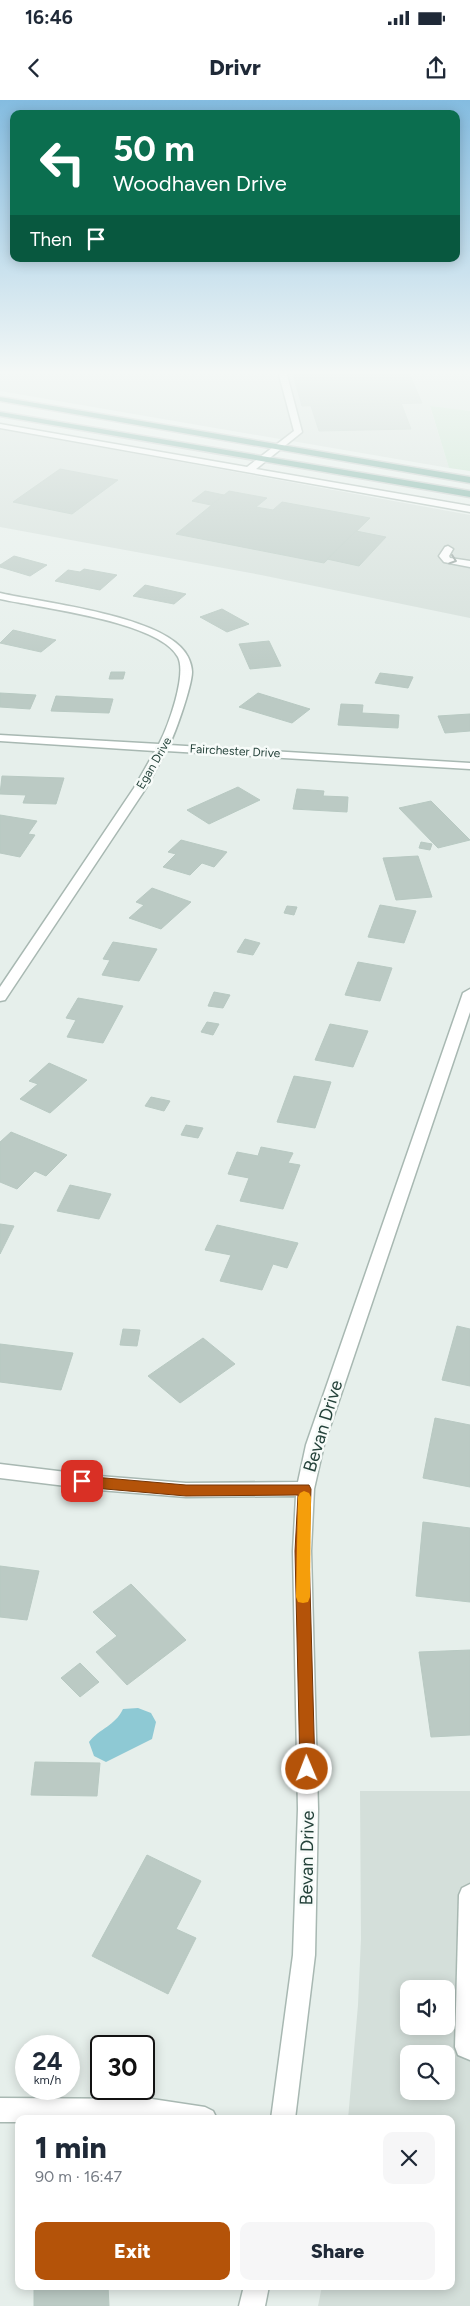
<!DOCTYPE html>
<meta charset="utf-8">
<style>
body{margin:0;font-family:Figtree,sans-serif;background:#f6f6f7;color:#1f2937;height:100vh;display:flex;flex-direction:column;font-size:19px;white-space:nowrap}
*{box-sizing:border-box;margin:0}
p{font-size:16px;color:#747a83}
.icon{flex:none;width:28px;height:28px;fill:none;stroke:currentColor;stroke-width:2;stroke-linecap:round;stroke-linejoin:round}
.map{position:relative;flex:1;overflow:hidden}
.drawer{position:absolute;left:15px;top:2015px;width:440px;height:175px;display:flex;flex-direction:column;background:#fff;border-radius:10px;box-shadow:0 2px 12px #0003}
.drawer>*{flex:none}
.guide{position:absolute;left:10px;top:10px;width:450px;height:152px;border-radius:10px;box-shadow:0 2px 12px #0003;background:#0b6e4f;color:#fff;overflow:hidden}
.buttons{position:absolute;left:400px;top:1880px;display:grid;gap:10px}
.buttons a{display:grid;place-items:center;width:55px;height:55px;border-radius:10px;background:#fff;box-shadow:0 2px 12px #0003;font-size:25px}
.speed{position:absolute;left:15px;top:1935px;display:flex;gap:10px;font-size:25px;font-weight:700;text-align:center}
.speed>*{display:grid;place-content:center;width:65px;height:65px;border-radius:50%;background:#fff;box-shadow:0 2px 12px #0003;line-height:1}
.speed small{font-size:12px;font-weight:400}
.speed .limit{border:2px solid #111;border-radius:8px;background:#fff;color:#111}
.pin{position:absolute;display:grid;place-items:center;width:42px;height:42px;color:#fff;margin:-21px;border-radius:10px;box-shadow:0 2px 8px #0006}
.me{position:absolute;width:55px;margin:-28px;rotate:359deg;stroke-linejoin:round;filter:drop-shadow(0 0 4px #0008)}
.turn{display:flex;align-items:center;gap:18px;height:105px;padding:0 20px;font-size:22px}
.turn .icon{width:65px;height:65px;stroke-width:2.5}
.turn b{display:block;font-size:35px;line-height:42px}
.then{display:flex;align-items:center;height:48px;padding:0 20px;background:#0003;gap:10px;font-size:19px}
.round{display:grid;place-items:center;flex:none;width:52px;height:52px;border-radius:10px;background:#f6f6f7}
.head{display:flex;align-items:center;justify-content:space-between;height:85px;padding:0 20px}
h1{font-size:30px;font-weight:800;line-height:38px}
.primary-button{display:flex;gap:10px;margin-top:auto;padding:10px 20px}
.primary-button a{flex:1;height:58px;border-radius:10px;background:#b45309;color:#fff;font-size:20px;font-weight:800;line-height:58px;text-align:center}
.primary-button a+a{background:#f6f6f7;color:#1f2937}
.status{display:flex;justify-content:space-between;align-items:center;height:35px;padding:0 25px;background:#fff;direction:ltr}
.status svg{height:14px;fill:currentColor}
header{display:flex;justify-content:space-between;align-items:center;height:65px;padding:0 20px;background:#fff;font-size:22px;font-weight:800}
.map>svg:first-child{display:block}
.built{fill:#d4dfda;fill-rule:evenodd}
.green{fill:#bfe0c8}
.water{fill:#8ec9d4}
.building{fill:#bbcac4;stroke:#b8c9c2}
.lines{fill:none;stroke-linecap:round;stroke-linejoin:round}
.minor-casing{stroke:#a8b8b2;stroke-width:3}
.major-casing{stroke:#c2cac8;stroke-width:3}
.minor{fill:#fff;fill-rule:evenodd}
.major{fill:#6aa596;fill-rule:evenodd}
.oneway{stroke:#92a09c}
.route{fill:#b45309;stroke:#753606}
.slow{fill:#f59e0b}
.labels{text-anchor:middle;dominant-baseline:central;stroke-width:5;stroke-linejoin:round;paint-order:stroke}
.far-street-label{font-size:12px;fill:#24423a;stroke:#f7fbf9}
.near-street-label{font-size:18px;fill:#24423a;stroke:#f7fbf9}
</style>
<div class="status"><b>16:46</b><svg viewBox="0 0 49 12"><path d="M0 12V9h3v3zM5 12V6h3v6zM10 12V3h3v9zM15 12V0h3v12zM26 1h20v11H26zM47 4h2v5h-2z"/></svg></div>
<header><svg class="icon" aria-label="back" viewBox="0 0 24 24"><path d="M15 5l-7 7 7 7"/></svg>Drivr<svg class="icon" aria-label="share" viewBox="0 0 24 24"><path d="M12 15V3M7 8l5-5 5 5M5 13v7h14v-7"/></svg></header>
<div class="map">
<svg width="470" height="2206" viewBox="0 0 470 2206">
<rect width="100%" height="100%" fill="#e6efeb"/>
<g class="built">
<polygon points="0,271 470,271 470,311 430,307 449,368 0,291"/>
<polygon points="0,329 470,415 470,518 261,475 0,427"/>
<path d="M360 1691H470V2206H318L322 2186H451V2019H348L358 1905 361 1839ZM409 1889H446V1926H409ZM409 1954H446V1991H409Z"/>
</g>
<polygon class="green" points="430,306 470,311 470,371 449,368"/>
<path class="water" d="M138 1608 151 1613 156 1622 152 1639 106 1662 94 1656 89 1642C100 1628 115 1626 123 1609Z"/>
<g class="building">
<polygon points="0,271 33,271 31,274"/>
<polygon points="292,271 408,271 422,303 302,306"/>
<polygon points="401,303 411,329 319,331 311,306"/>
<polygon points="60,369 118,380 72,414 13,402"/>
<polygon points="205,391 224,395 211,405 192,401"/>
<polygon points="229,391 267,398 256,407 273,410 282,402 370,418 324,463 176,434"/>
<polygon points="356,431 386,437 359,466 327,459"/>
<polygon points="14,456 47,465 30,476 0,467 0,465"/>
<polygon points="84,469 117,475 100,490 55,481 68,470 80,472"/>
<polygon points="145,485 186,494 174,504 133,496"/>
<polygon points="222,509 249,524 227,532 200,517"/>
<polygon points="13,530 56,540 41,552 0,543"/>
<polygon points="269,541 281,566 250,569 239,544"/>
<polygon points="111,572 125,572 123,579 109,579"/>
<polygon points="380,573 413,577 408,588 375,583"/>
<polygon points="0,593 36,595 30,609 0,607"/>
<polygon points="258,593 310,609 292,623 239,607"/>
<polygon points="56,596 113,599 109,613 51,611"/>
<polygon points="341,604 363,605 362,613 399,615 398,628 338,625"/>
<polygon points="470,614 470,631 445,633 438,616"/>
<polygon points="2,676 64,678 56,704 23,703 26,695 0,694"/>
<polygon points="238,687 260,700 209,724 187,710"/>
<polygon points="297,689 324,691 323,696 348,697 347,712 293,709"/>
<polygon points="431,701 470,740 438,748 399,708"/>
<polygon points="0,715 37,721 28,734 35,735 20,757 0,753"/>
<polygon points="181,740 227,752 214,767 202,763 190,775 163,767 176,754 168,752"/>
<polygon points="421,742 432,744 430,750 419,748"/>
<polygon points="418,756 432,797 396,800 383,758"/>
<polygon points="152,788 191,802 161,829 129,818 144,805 136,802"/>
<polygon points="380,805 416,811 404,843 368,837"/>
<polygon points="287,806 297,807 294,815 284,813"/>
<polygon points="245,839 260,843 253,855 237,852"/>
<polygon points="113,842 157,849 139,881 102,875 110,860 103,859"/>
<polygon points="358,862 392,868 380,901 345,895"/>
<polygon points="214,892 230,895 223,908 208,906"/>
<polygon points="78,898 123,906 103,943 67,937 76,920 66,918"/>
<polygon points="207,922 219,924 213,935 201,932"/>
<polygon points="330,924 368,931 353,967 315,960"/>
<polygon points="49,963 87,980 50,1013 20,999 38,984 29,981"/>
<polygon points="294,976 331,982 315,1028 277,1022"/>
<polygon points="151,997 170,1001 164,1011 145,1006"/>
<polygon points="186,1025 203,1028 198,1038 181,1035"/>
<polygon points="11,1032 67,1055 46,1076 35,1071 17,1089 0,1082 0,1042"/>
<polygon points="261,1047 293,1053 288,1063 300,1065 283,1109 240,1101 249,1078 228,1074 237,1052 258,1056"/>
<polygon points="70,1085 111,1094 99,1119 57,1111"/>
<polygon points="0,1124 14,1126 0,1154"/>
<polygon points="217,1125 298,1143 287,1168 273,1164 262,1190 220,1181 231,1155 205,1150"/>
<polygon points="457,1226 470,1229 470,1286 442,1280"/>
<polygon points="123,1229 140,1230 137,1246 120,1245"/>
<polygon points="203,1238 235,1264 180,1303 148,1276"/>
<polygon points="0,1244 73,1253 61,1290 0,1282"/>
<polygon points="435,1318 470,1325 470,1387 423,1378"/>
<polygon points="423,1422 470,1428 470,1502 416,1496"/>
<polygon points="0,1466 39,1471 27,1520 0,1517"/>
<polygon points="131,1484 186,1540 127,1585 96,1552 117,1536 93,1512"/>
<polygon points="470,1550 470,1635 431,1637 419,1552"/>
<polygon points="80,1563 99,1582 80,1597 61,1578"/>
<polygon points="35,1662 100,1663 97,1696 31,1695"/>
<polygon points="147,1755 201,1781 176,1829 196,1838 168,1894 92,1856"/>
<polygon points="34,2186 108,2186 109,2206 34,2206"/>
</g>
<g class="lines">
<defs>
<g id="minor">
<polygon points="278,271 286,271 302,332 256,369 470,406 470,412 0,328 0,324 247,367 294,331"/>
<polygon points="448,446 453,449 449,456 450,458 470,461 470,467 444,462 439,456 445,447"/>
<path d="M0 493C43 503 169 516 188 557 190 561 192 568 192 572 192 585 176 632 169 645L470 663V669L166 651 146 688 5 900 0 901V887L134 688 155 651 0 641V635L159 644C168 627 187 575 178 557 159 521 40 508 0 499Z"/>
<polygon points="470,889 470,912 324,1345 314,1389 311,1451 318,1709 315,1855 295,2019 271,2019 293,1855 298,1709 293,1451 296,1396 186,1397 99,1390 0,1378 0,1364 99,1376 186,1383 298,1382 306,1345 463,893"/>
<polygon points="470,1784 470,1960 458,1955 455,1947 459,1795 462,1788"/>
<polygon points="0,1998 152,1999 205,2007 213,2011 217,2019 19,2019 19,2022 0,2022"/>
<polygon points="244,2186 269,2186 265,2206 239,2206"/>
</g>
<g id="major">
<polygon points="0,297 470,377 470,383 0,301"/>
<polygon points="0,312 470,391 470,397 0,316"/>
</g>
</defs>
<use href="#minor" class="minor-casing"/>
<use href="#major" class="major-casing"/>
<use href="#minor" class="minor"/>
<use href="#major" class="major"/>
</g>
<defs><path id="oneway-chevron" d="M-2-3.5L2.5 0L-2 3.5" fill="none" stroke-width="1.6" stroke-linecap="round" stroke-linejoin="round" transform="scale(1.25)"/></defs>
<use class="oneway" href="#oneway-chevron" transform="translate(453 460) rotate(19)"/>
<linearGradient id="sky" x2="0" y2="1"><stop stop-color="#84bce0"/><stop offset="0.47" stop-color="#f4f8f6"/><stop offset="1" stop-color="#f4f8f6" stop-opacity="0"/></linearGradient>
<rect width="470" height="580" fill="url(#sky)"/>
<polygon class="route" points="82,1376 186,1385 309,1385 311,1389 309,1451 315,1669 313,1674 307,1677 302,1674 300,1669 295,1451 298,1395 186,1396 82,1387 75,1381"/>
<polygon class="slow" points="304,1391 309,1393 311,1397 310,1497 308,1502 303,1503 298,1502 296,1497 298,1397 300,1393"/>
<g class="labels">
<g class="far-street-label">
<text transform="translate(235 651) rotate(3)">Fairchester Drive</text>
<text transform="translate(154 663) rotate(-60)">Egan Drive</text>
</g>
<g class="near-street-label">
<text transform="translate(323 1326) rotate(-73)">Bevan Drive</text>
<text transform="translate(307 1758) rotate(-89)">Bevan Drive</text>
</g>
</g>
</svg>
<div class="buttons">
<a><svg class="icon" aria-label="sound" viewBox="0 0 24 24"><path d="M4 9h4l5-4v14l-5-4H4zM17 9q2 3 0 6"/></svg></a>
<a><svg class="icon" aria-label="search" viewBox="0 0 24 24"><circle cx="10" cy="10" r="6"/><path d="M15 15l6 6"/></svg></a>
</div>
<div class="speed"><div>24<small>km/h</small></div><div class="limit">30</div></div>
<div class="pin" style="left:82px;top:1381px;background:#d93025"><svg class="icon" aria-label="arrive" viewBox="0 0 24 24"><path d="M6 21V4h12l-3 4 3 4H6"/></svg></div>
<svg class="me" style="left:307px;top:1669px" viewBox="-20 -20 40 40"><circle r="17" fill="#b45309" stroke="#fff" stroke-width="3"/><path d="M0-11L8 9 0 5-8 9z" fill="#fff"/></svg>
<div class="guide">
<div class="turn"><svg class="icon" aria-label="left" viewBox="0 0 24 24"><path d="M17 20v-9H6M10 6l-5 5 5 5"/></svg><div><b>50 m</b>Woodhaven Drive</div></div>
<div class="then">Then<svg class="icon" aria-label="arrive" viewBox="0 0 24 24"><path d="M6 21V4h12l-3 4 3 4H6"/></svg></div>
</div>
<section class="drawer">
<div class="head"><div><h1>1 min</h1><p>90 m · 16:47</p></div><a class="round"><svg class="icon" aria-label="close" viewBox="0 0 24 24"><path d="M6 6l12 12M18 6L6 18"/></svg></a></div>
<div class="primary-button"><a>Exit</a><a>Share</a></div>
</section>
</div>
